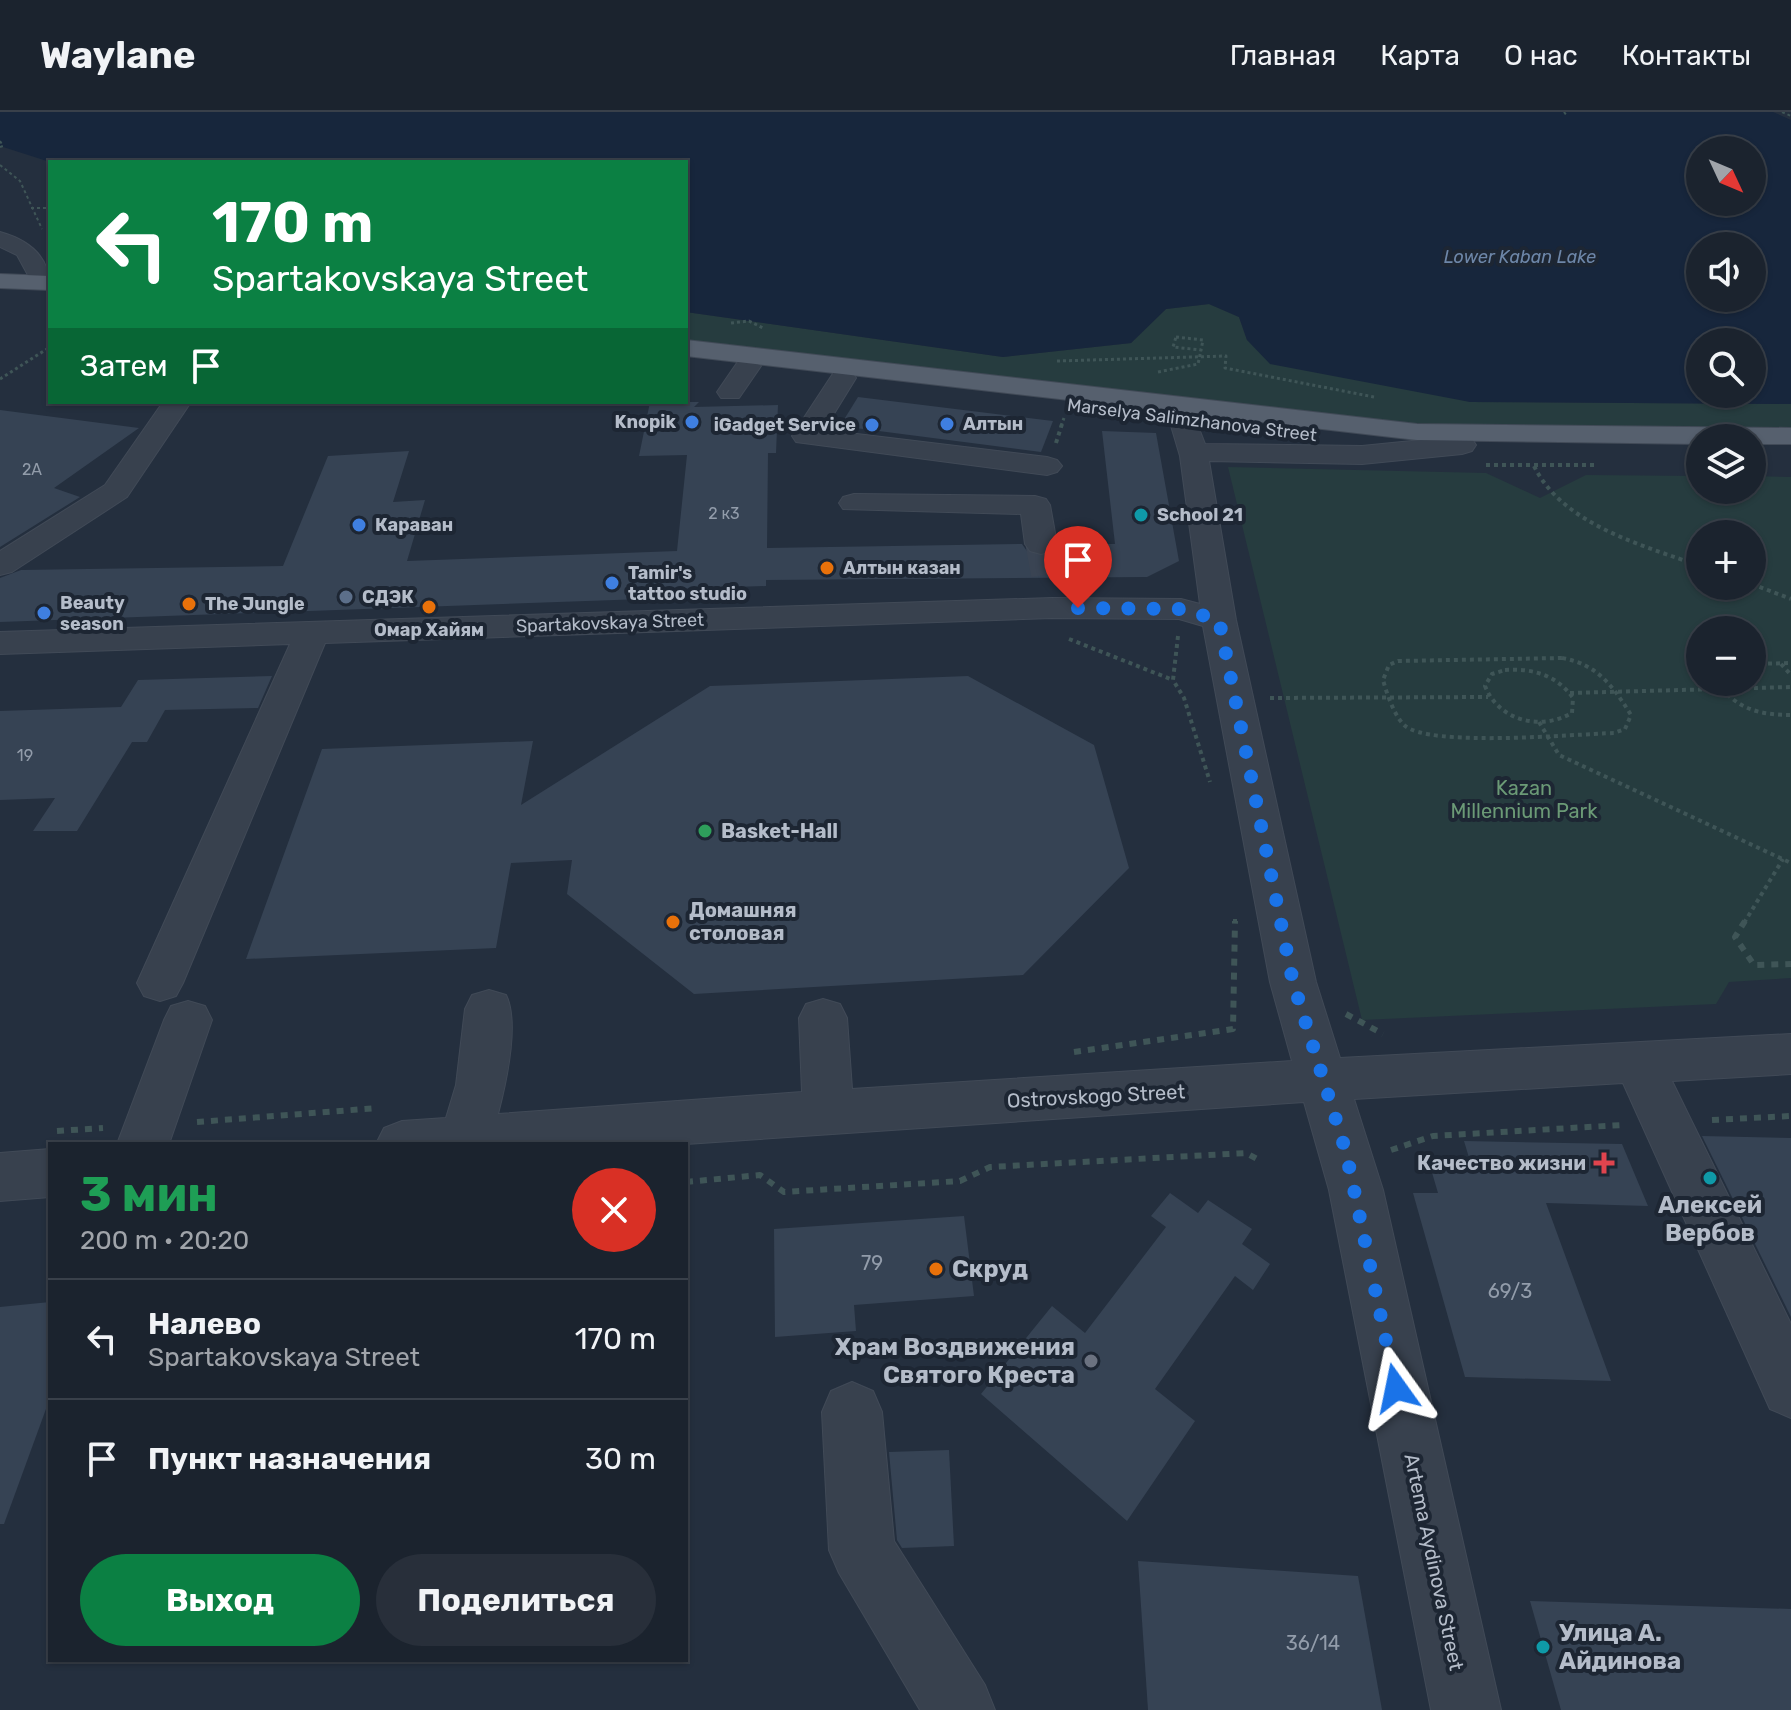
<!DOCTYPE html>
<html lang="ru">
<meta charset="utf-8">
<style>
body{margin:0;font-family:Rubik,sans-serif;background:#282f3a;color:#f1f3f6;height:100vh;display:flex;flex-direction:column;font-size:30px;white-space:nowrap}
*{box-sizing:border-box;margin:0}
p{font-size:26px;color:#a0a4aa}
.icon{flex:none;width:44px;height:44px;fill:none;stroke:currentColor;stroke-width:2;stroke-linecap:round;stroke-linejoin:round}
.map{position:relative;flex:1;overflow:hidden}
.sheet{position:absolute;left:48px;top:1030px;width:640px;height:520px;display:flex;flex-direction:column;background:#1b232e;border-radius:0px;box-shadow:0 2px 6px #0004,0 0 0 2px #39404a}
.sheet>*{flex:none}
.banner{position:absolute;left:48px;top:48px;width:640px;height:244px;border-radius:0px;box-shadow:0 2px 6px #0004,0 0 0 2px #39404a;background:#0b8043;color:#fff;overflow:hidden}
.needle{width:52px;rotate:134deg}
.fabs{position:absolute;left:1686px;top:24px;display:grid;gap:16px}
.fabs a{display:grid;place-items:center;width:80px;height:80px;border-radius:50%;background:#1b232e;box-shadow:0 2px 6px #0004,0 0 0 2px #39404a;font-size:40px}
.pin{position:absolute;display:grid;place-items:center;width:68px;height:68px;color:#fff;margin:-82px -34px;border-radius:50% 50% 50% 0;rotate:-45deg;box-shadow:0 0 8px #0007}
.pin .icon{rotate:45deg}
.me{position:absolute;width:88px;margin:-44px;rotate:348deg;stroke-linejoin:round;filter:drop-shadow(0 0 6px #0008)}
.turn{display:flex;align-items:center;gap:28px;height:168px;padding:0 32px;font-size:36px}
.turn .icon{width:104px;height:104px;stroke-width:2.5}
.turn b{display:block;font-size:56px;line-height:68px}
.then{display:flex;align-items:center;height:76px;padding:0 32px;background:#0003;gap:16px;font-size:30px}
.round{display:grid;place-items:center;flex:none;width:84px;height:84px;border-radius:42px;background:#282f3a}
.head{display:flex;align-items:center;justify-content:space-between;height:136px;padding:0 32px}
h1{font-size:48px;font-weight:700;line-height:60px;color:#1e9e55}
.button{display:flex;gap:16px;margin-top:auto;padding:16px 32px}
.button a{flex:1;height:92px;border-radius:48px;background:#0b8043;color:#fff;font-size:32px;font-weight:700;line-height:92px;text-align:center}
.button a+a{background:#282f3a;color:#f1f3f6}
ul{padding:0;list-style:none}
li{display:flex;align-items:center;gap:24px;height:120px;padding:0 32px;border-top:2px solid #39404a}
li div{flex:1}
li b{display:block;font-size:30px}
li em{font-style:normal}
header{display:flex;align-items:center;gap:48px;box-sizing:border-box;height:112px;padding:0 40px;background:#1b232e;border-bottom:2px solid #39404a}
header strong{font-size:38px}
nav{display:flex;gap:44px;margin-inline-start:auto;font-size:28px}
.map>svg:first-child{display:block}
.green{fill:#263c3f;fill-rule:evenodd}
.water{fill:#17263c;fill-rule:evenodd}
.building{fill:#364354}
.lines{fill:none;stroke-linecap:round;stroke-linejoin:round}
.minor-tunnel{stroke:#3a4453;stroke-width:31;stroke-dasharray:31 16;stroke-linecap:butt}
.minor-casing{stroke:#414a57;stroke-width:2}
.major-casing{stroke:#414a57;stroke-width:2}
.path-far3{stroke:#3f5557;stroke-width:2;stroke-dasharray:3 3;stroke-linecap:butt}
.path-far2{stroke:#3f5557;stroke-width:3;stroke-dasharray:3 3;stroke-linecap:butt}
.path-far1{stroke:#3f5557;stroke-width:4;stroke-dasharray:4 4;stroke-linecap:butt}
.path{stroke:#3f5557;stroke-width:6;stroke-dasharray:7 7;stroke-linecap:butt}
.minor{fill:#38414e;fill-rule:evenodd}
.major{fill:#56606e;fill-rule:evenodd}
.route{stroke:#1a73e8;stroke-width:14;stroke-dasharray:0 25.2}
.shop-dot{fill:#3f7fe0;stroke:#1d2633;stroke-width:3}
.culture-dot{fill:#0f9aa8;stroke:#1d2633;stroke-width:3}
.food-dot{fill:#e8710a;stroke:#1d2633;stroke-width:3}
.service-dot{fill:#5c6f8a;stroke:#1d2633;stroke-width:3}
.leisure-dot{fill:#2e9e5b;stroke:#1d2633;stroke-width:3}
.health-dot{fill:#e0444e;stroke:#1d2633;stroke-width:3}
.worship-dot{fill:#6b7280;stroke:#1d2633;stroke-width:3}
.labels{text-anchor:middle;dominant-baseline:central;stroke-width:8;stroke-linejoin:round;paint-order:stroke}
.number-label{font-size:16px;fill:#929caa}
.far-water-label{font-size:18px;font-style:italic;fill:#6d86a8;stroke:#1d2633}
.far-street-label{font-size:18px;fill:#b4bcc9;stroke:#1d2633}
.far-poi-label{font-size:18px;font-weight:bold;fill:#b4bcc9;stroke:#1d2633;text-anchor:start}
.park-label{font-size:20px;fill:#6b9a76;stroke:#1d2633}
.poi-label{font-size:20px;font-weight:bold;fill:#b4bcc9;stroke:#1d2633;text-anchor:start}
.street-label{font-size:20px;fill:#b4bcc9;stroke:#1d2633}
.near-number-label{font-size:20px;fill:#929caa}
.near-poi-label{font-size:24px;font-weight:bold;fill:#b4bcc9;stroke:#1d2633;text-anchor:start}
</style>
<header>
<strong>Waylane</strong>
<nav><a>Главная</a><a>Карта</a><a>О нас</a><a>Контакты</a></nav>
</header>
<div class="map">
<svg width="1791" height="1598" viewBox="0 0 1791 1598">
<rect width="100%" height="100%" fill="#242f3e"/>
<g class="green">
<polygon points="1209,192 1239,205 1247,228 1470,290 1791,292 1791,318 1578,318 1404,311 686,229 686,200 1003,245 1131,231 1166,197"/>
<path d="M1228 355 1486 361 1540 386 1586 363 1700 364V378H1752V364L1791 365V866L1729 870 1716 892 1362 908ZM1752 422V474H1700V422ZM1700 518H1752V570H1700Z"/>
</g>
<path class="water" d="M0 0H1773L1791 8V292L1470 290 1270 252 1247 228 1239 205 1209 192 1166 197 1131 231 1003 245 686 200V50H50L0 34ZM1700 38H1752V90H1700ZM1700 134H1752V186H1700ZM1700 230H1752V282H1700Z"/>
<g class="building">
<polygon points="858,285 1053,309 1041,340 840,314"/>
<polygon points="650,290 699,290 694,295 778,293 776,341 768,341 767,436 1022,432 1029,442 1042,445 1054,441 1060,432 1115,432 1102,319 1156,321 1179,449 1147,465 766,468 766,474 673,477 672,486 0,510 0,466 21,458 283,454 328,344 409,339 393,390 425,388 407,449 677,439 687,343 639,344"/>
<polygon points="0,298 139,316 54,376 80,385 0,435"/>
<polygon points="272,564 258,596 165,598 147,630 132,630 77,719 33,719 55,686 0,688 0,599 121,595 138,568"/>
<polygon points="968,564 1094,633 1129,756 1023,863 694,882 567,782 572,748 511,751 496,836 246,847 322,637 533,629 521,693 710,574"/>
<polygon points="1702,1024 1791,1026 1791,1205"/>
<polygon points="1464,1029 1622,1032 1648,1094 1546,1091 1611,1269 1465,1265 1413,1081 1438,1081 1428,1047 1470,1049"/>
<polygon points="1170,1081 1198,1101 1208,1088 1252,1117 1242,1132 1270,1152 1253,1178 1235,1164 1155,1277 1195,1309 1127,1409 981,1282 1052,1194 1085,1221 1166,1115 1151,1104"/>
<polygon points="964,1104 974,1184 854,1193 856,1219 775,1225 774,1117"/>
<polygon points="50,1190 50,1286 4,1412 0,1412 0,1195"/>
<polygon points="949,1338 954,1434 902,1436 897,1428 889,1340"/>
<polygon points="1138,1449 1358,1464 1382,1598 1148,1598"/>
<polygon points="1530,1489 1791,1497 1791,1598 1561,1598"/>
</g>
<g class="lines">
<polyline class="minor-tunnel" points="1041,432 1047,465"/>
<defs>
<g id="minor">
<path d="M0 120C29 128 50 145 50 176H35L17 143 0 135Z"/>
<polygon points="748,246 761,254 739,286 721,286 717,280 739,248"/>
<polygon points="843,258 852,260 856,266 824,318 1047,345 1057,348 1062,354 1057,360 1047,363 796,330 792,324 834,260"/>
<polygon points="163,290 191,290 127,385 12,460 0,463 0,439 105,373"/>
<path d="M1183 299 1193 301 1205 332 1362 334 1462 324 1472 327 1476 333 1472 339 1462 342 1362 352 1209 349 1236 508 1316 870 1340 946 1791 922V962L1672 969 1791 1212V1306L1770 1297 1623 971 1354 987 1383 1078 1501 1598H1431L1329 1078 1304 990 686 1032H376L384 1016 402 1009 446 1006 456 973 465 897 472 883 489 878 506 883C520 912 506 971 498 1002L802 980 799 906 806 892 823 887 840 892 847 906 852 977 1292 949 1270 870 1203 514 1179 507 1052 506 325 531 183 871 176 884 160 889 144 884 137 871 290 532 0 542V520L1052 486 1181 487 1200 492 1180 344 1169 307 1173 301Z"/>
<polygon points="854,382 1035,384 1046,387 1050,393 1057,432 1052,439 1041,442 1030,439 1025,432 1021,402 843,397 839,391 843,385"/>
<polygon points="188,889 205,894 212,908 169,1032 117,1032 164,908 171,894"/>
<polygon points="50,1037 50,1085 0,1089 0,1041"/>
<polygon points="852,1270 873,1279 882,1300 894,1429 985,1573 995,1598 920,1598 839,1461 829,1438 822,1300 831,1279"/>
</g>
<g id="major">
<polygon points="0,162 50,164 50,178 0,176"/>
<polygon points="686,228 1417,312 1791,316 1791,332 1752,332 1752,326 1700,326 1700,332 1417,328 686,244"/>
</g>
</defs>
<use href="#minor" class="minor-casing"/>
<use href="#major" class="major-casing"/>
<g class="path-far3">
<polyline points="1564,0 1567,4"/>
<polyline points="1782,0 1791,4"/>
<polyline points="0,29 3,34 0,35"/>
<polyline points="0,53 20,69 42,117"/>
<polyline points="31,96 50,96"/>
</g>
<g class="path-far2">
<polyline points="731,211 749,209 763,216"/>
<polygon points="1176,225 1203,228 1201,238 1173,235"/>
<polyline points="1057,249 1226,244 1225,256 1374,285"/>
<polyline points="1158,260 1198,252 1201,238"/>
<polyline points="0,267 50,235"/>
<polyline points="1061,314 1064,306"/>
</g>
<g class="path-far1">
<polyline points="1056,331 1062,312"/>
<polyline points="1486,353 1596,353"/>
<path d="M1534 354C1563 413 1642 433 1700 454"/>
<polyline points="1752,472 1791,487"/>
<polyline points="1178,524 1173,568 1184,586 1210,670"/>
<polyline points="1069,527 1173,568"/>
<path d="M1562 546C1597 552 1613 574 1631 603L1625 617 1614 621C1576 622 1428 636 1404 613 1394 603 1387 582 1383 568L1389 553 1398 549Z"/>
<polyline points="1752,552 1791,551"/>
<polyline points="1781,552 1791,563"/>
<path d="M1505 558C1532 556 1557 563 1573 586L1572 601C1540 619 1499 609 1485 574L1492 562Z"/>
<path d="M1717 570C1736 597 1759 603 1791 603"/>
<polyline points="1570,581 1791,575"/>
<polyline points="1270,586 1488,585"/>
<polyline points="1539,610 1559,643 1791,751"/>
<polyline points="1235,811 1235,804"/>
<polyline points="1744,811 1783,747"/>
</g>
<g class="path">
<polyline points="1745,809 1735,825 1754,853 1791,852"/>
<polyline points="1346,902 1383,922"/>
<polyline points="1074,940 1233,917 1235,809"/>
<polyline points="1712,1008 1791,1004"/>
<polyline points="197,1010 378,996"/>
<polyline points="57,1019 103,1016"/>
<polyline points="1391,1038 1433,1024 1622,1013"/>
<polyline points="686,1070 760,1063 784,1080 960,1069 990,1055 1246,1041 1259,1048"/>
</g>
<use href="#minor" class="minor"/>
<use href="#major" class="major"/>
</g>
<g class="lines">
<polyline class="route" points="1078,496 1181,497 1219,508 1293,870 1346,1040 1396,1276"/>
</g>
<g class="shop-dot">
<circle cx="692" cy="310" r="8"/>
<circle cx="947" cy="312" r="8"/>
<circle cx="872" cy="313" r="8"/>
<circle cx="359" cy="413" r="8"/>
<circle cx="612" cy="471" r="8"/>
<circle cx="44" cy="501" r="8"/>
</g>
<g class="culture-dot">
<circle cx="1141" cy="403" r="8"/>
<circle cx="1710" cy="1066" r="8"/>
<circle cx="1543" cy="1535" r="8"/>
</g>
<g class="food-dot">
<circle cx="827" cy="456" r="8"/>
<circle cx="189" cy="492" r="8"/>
<circle cx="429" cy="495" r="8"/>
<circle cx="673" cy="810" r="8"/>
<circle cx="936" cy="1157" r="8"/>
</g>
<circle class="service-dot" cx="346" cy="485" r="8"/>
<circle class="leisure-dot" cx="705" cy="719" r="8"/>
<path class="health-dot" d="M1600 1039h8v8h8v8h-8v8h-8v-8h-8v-8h8z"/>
<circle class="worship-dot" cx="1091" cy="1249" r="8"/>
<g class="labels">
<g class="number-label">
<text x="32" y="357">2А</text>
<text x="724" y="401">2 к3</text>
<text x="25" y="643">19</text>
</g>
<g class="far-water-label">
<text x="1520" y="145">Lower Kaban Lake</text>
</g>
<g class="far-street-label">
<text transform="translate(1192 308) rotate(7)">Marselya Salimzhanova Street</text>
<text transform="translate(610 511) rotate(-2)">Spartakovskaya Street</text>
</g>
<g class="far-poi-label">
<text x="676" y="310" text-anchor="end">Knopik</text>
<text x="963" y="312">Алтын</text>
<text x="856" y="313" text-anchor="end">iGadget Service</text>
<text x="1157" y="403">School 21</text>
<text x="375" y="413">Караван</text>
<text x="843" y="456">Алтын казан</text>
<text x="628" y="461">Tamir's<tspan x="628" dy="21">tattoo studio</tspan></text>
<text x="362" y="485">СДЭК</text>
<text x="60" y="491">Beauty<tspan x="60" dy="21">season</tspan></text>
<text x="205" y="492">The Jungle</text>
<text x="429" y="518" text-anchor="middle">Омар Хайям</text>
</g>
<g class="park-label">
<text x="1524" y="676">Kazan<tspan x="1524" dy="23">Millennium Park</tspan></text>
</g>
<g class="poi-label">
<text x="721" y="719">Basket-Hall</text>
<text x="689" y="798">Домашняя<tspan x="689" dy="23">столовая</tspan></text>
<text x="1586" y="1051" text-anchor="end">Качество жизни</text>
</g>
<g class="street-label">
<text transform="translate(1096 984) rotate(-3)">Ostrovskogo Street</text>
<text transform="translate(1434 1450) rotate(78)">Artema Aydinova Street</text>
</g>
<g class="near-number-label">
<text x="872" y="1151">79</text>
<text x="1510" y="1179">69/3</text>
<text x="1313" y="1531">36/14</text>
</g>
<g class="near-poi-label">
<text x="1710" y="1093" text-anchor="middle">Алексей<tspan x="1710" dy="28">Вербов</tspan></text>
<text x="952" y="1157">Скруд</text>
<text x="1075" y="1235" text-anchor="end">Храм Воздвижения<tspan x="1075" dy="28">Святого Креста</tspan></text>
<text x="1559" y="1521">Улица А.<tspan x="1559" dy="28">Айдинова</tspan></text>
</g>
</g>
</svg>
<div class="fabs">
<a><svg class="needle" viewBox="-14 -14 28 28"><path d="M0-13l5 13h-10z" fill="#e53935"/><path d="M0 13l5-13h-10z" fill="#a0a4aa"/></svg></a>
<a><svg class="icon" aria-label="sound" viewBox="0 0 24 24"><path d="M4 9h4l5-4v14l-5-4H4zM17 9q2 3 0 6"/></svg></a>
<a><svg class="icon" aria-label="search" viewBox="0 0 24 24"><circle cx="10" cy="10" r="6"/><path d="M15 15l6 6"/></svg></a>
<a><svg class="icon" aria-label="layers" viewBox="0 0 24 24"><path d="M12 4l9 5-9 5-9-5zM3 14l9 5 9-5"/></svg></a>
<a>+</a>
<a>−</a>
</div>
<div class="pin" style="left:1078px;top:496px;background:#d93025"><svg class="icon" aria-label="arrive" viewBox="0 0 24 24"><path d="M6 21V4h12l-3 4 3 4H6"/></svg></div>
<svg class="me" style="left:1396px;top:1276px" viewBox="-20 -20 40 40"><path d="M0-17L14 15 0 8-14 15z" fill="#1a73e8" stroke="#fff" stroke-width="4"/></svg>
<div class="banner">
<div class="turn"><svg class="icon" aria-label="left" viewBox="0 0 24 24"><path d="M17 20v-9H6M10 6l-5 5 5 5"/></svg><div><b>170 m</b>Spartakovskaya Street</div></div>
<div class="then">Затем<svg class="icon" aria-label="arrive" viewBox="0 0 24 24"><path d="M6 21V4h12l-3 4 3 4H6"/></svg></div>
</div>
<section class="sheet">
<div class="head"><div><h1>3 мин</h1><p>200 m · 20:20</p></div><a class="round" style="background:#d93025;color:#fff"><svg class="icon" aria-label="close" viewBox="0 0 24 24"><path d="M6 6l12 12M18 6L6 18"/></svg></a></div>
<ul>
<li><svg class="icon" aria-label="left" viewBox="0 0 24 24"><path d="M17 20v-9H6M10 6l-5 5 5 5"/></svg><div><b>Налево</b><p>Spartakovskaya Street</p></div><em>170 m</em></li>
<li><svg class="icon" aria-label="arrive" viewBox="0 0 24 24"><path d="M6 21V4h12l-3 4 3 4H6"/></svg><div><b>Пункт назначения</b></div><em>30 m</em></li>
</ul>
<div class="button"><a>Выход</a><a>Поделиться</a></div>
</section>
</div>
